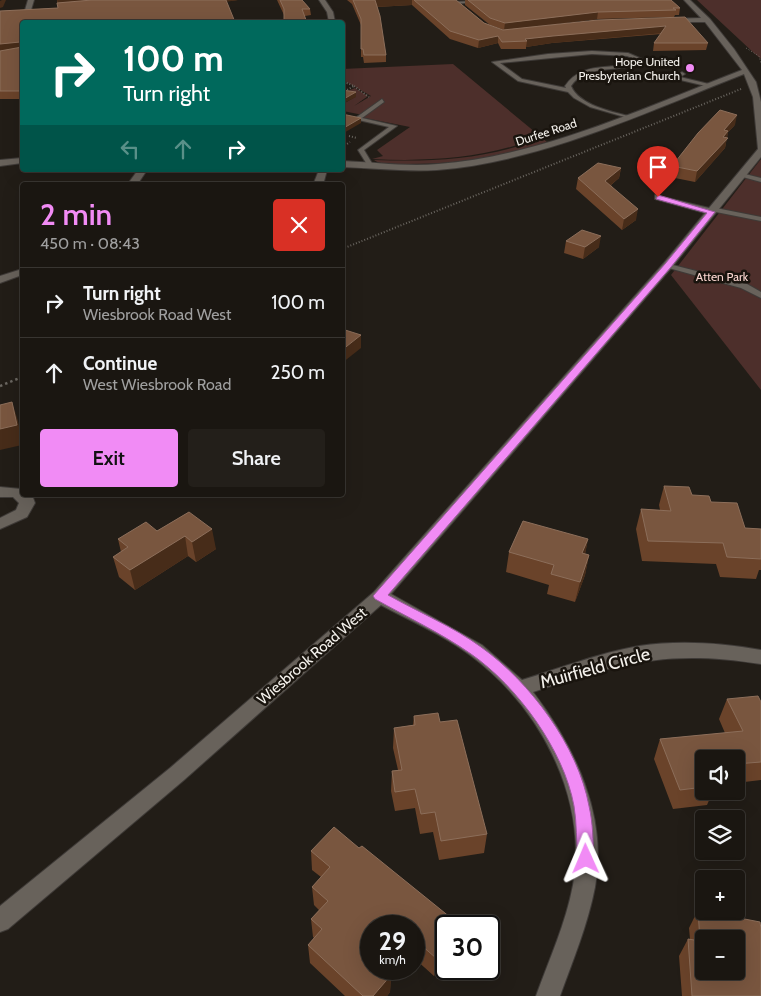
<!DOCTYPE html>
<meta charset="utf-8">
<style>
body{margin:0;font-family:Cabin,sans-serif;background:#231f1a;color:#f1f3f6;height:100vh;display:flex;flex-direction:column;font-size:19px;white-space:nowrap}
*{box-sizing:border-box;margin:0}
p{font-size:16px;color:#9f9f9f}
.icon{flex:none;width:28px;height:28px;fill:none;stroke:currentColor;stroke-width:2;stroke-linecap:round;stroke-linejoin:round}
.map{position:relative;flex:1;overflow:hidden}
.panel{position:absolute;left:20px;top:182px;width:325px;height:315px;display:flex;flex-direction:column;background:#1a1611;border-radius:5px;box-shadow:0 5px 20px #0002,0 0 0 1px #383531}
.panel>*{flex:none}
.top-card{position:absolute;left:20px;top:20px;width:325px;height:152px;border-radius:5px;box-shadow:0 5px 20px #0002,0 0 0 1px #383531;background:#00695c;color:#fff;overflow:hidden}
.controls{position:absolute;left:695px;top:750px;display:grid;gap:10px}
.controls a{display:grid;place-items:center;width:50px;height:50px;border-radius:5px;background:#1a1611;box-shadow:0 5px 20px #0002,0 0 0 1px #383531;font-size:25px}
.speed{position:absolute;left:360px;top:915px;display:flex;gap:10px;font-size:25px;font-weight:700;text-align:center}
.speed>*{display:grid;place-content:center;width:65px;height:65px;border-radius:50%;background:#1a1611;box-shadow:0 5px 20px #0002,0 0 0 1px #383531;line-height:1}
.speed small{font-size:12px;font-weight:400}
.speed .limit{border:2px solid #111;border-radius:8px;background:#fff;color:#111}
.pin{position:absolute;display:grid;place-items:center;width:42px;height:42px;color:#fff;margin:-51px -21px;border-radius:50% 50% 50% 0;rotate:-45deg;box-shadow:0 0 5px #0007}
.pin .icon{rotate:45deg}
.me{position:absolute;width:55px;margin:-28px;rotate:359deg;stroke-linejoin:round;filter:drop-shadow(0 0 4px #0008)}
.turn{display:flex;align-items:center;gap:18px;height:105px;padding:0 20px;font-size:22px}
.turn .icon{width:65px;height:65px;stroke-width:2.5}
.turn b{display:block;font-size:35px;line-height:42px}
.lanes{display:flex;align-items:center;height:48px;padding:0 20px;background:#0003;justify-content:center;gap:25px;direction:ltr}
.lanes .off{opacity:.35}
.round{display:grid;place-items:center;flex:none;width:52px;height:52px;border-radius:5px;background:#231f1a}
.headline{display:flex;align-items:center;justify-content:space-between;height:85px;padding:0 20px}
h1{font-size:30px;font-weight:600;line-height:38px;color:#f18bf5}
.action{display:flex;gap:10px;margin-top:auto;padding:10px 20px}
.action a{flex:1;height:58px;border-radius:5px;background:#f18bf5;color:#111;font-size:20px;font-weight:600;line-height:58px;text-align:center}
.action a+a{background:#231f1a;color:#f1f3f6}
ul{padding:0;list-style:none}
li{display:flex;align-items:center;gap:15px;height:70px;padding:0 20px;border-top:1px solid #383531}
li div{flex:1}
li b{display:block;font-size:19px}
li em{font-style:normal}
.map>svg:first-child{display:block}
.green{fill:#4d2f2b}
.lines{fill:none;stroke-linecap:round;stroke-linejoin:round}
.service-casing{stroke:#3e3a37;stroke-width:2}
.minor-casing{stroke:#3e3a37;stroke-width:2}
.path-far2{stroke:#6a6660;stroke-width:1;stroke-dasharray:1 2;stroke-linecap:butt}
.path-far1{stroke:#6a6660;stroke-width:2;stroke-dasharray:1 2;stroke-linecap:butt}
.path{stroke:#6a6660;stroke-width:2.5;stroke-dasharray:2.5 3;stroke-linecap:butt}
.service{fill:#68625b;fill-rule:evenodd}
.minor{fill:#68625b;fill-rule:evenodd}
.wall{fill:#6a432a}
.shaded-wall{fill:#472c19}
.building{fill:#79563f;stroke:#8c6e5a;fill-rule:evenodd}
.route{fill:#f18bf5;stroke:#9d5a9f}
.poi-dot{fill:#f18bf5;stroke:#19140e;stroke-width:2}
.labels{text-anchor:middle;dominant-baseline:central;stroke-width:5;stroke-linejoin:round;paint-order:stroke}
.far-poi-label{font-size:12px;fill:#f4f1ec;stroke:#19140e;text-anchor:end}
.far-street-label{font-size:12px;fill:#f4f1ec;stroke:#19140e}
.far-park-label{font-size:12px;fill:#fad6d0;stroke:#19140e}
.street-label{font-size:15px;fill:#f4f1ec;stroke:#19140e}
.near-street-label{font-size:18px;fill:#f4f1ec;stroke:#19140e}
</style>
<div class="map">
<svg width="761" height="996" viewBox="0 0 761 996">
<rect width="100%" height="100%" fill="#221d17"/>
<g class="green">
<polygon points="697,0 761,0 761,59 755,54"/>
<path d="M453 64 541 137C486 158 431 162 372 159L383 156 377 150 410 127 360 117 363 115 343 111V104L355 97 345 92 355 88 368 96 354 106 371 96 343 80 342 69Z"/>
<path d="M542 138 547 142C499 158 451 165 400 164 392 164 381 165 374 160 434 162 485 160 542 138Z"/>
<polygon points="761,159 761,390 671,275"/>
</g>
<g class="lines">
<defs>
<g id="service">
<path d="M592 51 628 53 642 59V64C619 72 585 64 571 86 579 105 610 111 628 116V118L590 107 574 98 568 92 518 81 492 62 548 54ZM592 54 627 56 637 60V62C611 71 583 60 565 86L566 88 522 79 500 63Z"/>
<polygon points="682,72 685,74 680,77 713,85 710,87 672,78"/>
<polygon points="382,99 384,102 362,118 397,126 364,150 373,165 370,167 368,166 358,150 389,127 354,119"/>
<polygon points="741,173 761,178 761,182 739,176 739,174"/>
<polygon points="711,207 761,217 761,221 711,211"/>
<polygon points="665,263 747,284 761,292 761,298 741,288 665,267"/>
</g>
<g id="minor">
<polygon points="28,0 34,0 31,10 28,12 25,10"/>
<polygon points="319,0 325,0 333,12 335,22 329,22 327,12"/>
<polygon points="501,0 453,4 450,2"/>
<path d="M684 0H690L710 19 734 49 756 82 761 102V157L672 267 391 594 482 645 522 680C561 668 599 653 639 646 680 640 721 643 761 650V664C668 649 620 663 533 692 575 747 608 816 595 887 588 924 573 960 560 996H536C549 960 566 923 573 885 588 797 540 707 470 655 443 635 411 621 381 605L184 780 8 929 0 932V906L170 768 374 592 664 263 705 213 655 199V195L709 208 758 149 753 97 744 74C649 111 541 162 437 170 406 172 374 168 342 167V161C374 162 407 167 438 164 542 156 646 107 742 70L705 22H665L667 19 701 18Z"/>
<polygon points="22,158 22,163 0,166 0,160"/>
<polygon points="138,170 147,170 137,185 127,185"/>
<polygon points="319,170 327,170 323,185 313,185"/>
<polygon points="22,269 22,275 0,283 0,276"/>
<polygon points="0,487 21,489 22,495 32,495 35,503 27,517 0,529 0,518 16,510 19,503 13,497 0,497"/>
</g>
</defs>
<use href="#service" class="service-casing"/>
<use href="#minor" class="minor-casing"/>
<g class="path-far2">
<polyline points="746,48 759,56 761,63"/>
<polyline points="342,81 348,84"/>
</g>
<g class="path-far1">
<polyline points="354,86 369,97"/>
<polyline points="342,93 354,86 345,82"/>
<polyline points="349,136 357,138"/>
<polyline points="342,147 350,142"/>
<polyline points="342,249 741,89"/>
</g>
<polyline class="path" points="0,386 22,377"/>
<use href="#service" class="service"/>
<use href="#minor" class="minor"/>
</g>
<g class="wall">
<polygon points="57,0 238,0 22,22 22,99 0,99 0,11 58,8"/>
<polygon points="277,0 302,0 310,9 311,15 305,16 306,22 284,22 284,15"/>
<polygon points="347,0 456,0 484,23 503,30 598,20 708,43 706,50 653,51 654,43 661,34 552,43 526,47 526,49 501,49 498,43 478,48 450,39 412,5 377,7 386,55 386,62 364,63 363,57 361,57 361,25 352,4"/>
<polygon points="465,0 671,0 680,8 679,15 675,15 674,17 597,19 504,30 490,25 465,5"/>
<polygon points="735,125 728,132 725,148 695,182 670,177 672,166"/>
<polygon points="621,168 619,178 611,185 636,220 622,230 576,189 578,178"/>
<polygon points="566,241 599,247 583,259 564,253"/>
<polygon points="664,486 711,502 745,528 761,529 761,570 759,570 756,579 720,577 716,564 642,561 636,529 641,509 660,510 659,505"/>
<polygon points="189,512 216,549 196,562 188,556 135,590 119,577 113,557 121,552 118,539 157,531"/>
<polygon points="588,539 585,554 589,555 585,575 575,602 547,594 549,585 506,572 509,552"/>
<polygon points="727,699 761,702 761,780 736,783 736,759 704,759 704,791 713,791 707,805 673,809 654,759 660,739 725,733 719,719"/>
<polygon points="414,716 440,722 487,834 484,853 439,860 433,832 420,834 415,808 395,811 391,791 392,771 398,770 393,748 394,728 413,725"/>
<polygon points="311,851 446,926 446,960 434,976 414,958 414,926 371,926 371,969 391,975 390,992 387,996 345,996 310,963 308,945 314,938 313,937 311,919 319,910 314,905 312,887 321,877 312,870"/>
<polygon points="698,910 761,996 682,996 679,956 688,939 690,939 689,928"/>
</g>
<g class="shaded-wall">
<polygon points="2,0 6,0 3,7 0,8 0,1"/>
<polygon points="57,0 101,0 58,3"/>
<polygon points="225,0 238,0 225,2"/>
<polygon points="375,0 412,0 412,5 375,7"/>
<polygon points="598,12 597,19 504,30 505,23"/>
<polygon points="306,20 306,22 284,22 284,21"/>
<polygon points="666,26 664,33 552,43 526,47 527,41 525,39 553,36"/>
<polygon points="498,36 498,43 478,48 479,40"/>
<polygon points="20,42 22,49 0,52 0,44"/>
<polygon points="356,92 356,97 342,104 342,100"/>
<polygon points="737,115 735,125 728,132 725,148 695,182 697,171 724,130"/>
<polygon points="361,118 361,123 342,134 342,129"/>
<polygon points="621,168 619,178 603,191 605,181"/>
<polygon points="638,209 636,220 622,230 624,219"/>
<polygon points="601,236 599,247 583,259 585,247"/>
<polygon points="361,335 361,348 342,363 342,350"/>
<polygon points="12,402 18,421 22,445 0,450 0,429"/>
<polygon points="212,529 216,549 196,562 192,542"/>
<polygon points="185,536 188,556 135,590 130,570"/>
<polygon points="588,539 584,559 582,553"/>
<polygon points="589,555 585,575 575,602 580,582"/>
<polygon points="446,945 446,960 434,976 436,958"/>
<polygon points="391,975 390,992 387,996 373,996"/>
</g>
<g class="building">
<polygon points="92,0 226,0 235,22 22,22 22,91 0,91 0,51 22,47 20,42 0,44 0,11 58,8 57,3"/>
<polygon points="280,0 302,0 310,9 302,9 306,20 284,21 284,9"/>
<polygon points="353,0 375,0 380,16 386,55 364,55 363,49 361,49 361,19"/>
<polygon points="414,0 456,0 484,23 503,30 598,20 685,17 708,43 654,43 666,26 553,36 525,39 527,41 502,42 498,36 479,40 450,31"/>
<polygon points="468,0 671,0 680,8 673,8 676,10 598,12 505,23 490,18"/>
<polygon points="342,90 356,92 342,100"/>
<polygon points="720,110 737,115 724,130 728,131 723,137 728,138 697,171 672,166 698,133"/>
<polygon points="342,114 361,118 342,129"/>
<polygon points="598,163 621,168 605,181 638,209 624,219 578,178"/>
<polygon points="582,230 601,236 585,247 566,241"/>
<polygon points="342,329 361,335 342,350"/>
<polygon points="12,402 17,425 0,429 0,405"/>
<polygon points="664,486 689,487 692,495 709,496 711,502 737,503 745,528 761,529 761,559 727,557 723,543 648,541 641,509 671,511"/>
<polygon points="189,512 212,529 192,542 185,536 130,570 113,557 128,547 118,539 146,522 157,531"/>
<polygon points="523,521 588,539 582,553 589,555 580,582 551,574 554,565 509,552"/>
<polygon points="758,696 761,702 761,762 736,764 736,759 704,759 704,787 680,790 660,739 743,731 727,699"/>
<polygon points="438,713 440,722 457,720 487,834 441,841 435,812 421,814 415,789 395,792 392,771 402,770 394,728 415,725 414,716"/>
<polygon points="334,827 359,848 362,846 461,926 446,926 446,945 436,958 414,939 414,926 371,926 371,969 383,969 391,975 373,996 363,996 308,945 322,929 311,919 328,901 312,887 330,867 311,851"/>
<path d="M698 910 760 922 761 929V996H692L688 939 700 941ZM704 939H736V971H704Z"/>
</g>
<path class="route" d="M658 195 715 212 671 267 388 595C418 612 454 627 481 647 530 682 578 746 589 806 593 823 593 841 594 859L592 865 586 867 580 865 578 859C576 842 577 823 574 806 564 750 517 686 471 654 441 633 407 617 375 599L373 596 665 264 707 213 656 199Z"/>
<circle class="poi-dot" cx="690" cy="68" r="5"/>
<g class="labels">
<g class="far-poi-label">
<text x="680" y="61">Hope United<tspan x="680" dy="14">Presbyterian Church</tspan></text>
</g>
<g class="far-street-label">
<text transform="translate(546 132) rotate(-18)">Durfee Road</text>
</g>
<g class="far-park-label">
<text x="722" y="276">Atten Park</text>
</g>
<g class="street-label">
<text transform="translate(312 656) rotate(-41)">Wiesbrook Road West</text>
</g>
<g class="near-street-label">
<text transform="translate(595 668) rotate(-15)">Muirfield Circle</text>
</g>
</g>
</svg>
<div class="controls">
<a><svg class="icon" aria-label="sound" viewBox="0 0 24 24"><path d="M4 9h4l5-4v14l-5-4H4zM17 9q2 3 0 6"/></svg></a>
<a><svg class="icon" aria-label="layers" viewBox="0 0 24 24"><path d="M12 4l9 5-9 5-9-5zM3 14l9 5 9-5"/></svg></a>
<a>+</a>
<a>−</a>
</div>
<div class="speed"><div>29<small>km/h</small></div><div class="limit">30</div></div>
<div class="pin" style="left:658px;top:197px;background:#d93025"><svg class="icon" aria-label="arrive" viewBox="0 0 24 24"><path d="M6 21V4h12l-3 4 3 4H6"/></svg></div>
<svg class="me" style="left:586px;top:859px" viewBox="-20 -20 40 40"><path d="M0-17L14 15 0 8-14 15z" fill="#f18bf5" stroke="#fff" stroke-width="4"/></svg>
<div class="top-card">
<div class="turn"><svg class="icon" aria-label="right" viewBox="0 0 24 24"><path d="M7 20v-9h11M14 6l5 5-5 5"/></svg><div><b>100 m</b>Turn right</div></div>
<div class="lanes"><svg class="icon off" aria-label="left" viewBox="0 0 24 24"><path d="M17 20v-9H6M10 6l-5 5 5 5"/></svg><svg class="icon off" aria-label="ahead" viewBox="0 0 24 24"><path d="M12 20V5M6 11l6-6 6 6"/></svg><svg class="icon" aria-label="right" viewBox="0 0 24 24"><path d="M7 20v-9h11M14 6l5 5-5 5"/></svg></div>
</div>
<section class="panel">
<div class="headline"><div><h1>2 min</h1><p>450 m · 08:43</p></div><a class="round" style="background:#d93025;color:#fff"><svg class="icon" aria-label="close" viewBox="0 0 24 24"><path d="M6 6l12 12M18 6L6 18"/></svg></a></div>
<ul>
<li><svg class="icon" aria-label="right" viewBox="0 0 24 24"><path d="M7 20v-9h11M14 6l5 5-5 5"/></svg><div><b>Turn right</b><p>Wiesbrook Road West</p></div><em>100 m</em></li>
<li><svg class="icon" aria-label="ahead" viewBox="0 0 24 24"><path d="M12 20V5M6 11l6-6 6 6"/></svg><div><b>Continue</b><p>West Wiesbrook Road</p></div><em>250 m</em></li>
</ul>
<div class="action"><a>Exit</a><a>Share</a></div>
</section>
</div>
